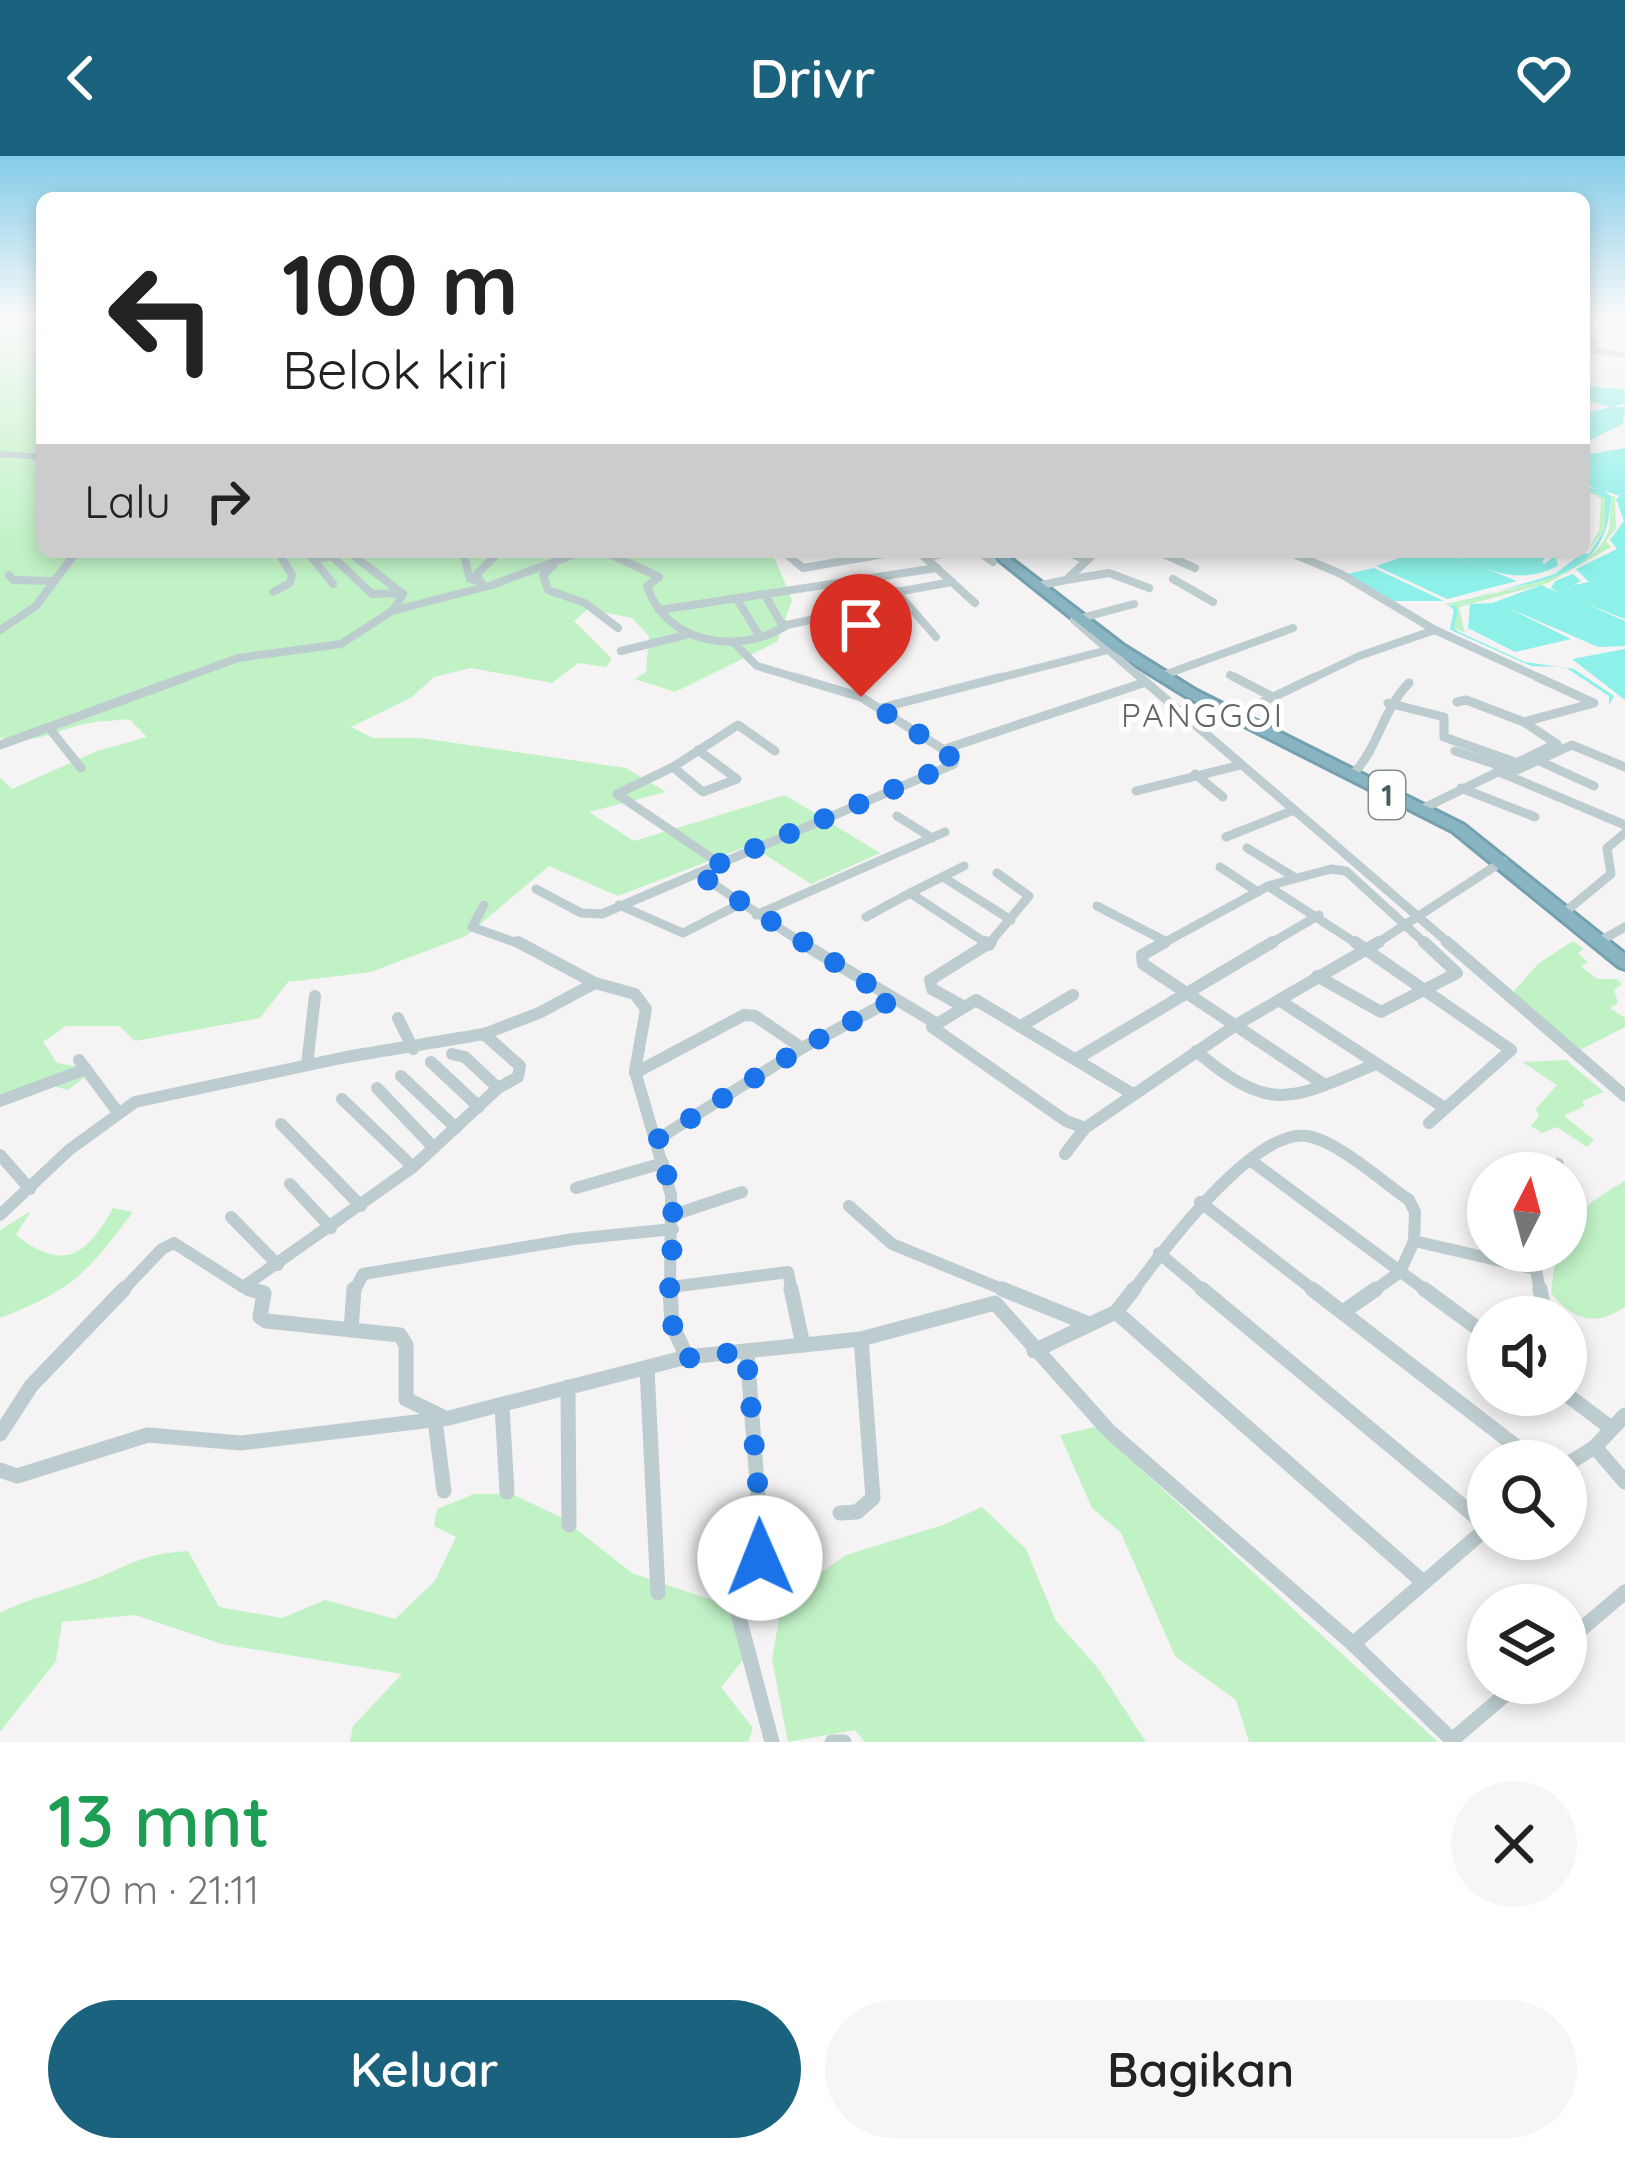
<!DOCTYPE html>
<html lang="id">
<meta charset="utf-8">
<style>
body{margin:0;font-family:Quicksand,sans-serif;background:#f6f6f6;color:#222;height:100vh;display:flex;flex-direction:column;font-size:45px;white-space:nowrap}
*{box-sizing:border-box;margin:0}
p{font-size:39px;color:#767676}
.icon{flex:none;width:66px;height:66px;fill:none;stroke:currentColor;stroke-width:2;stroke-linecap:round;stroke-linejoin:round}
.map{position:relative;height:1586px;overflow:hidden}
.sheet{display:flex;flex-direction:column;background:#fff;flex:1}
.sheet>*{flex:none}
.top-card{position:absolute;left:36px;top:36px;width:1554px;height:366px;border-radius:18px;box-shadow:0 6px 18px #0003;background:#fff;color:#222;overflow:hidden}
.needle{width:78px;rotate:6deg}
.controls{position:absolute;left:1467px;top:996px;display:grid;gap:24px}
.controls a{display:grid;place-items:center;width:120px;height:120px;border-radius:50%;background:#fff;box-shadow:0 6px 18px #0003;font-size:60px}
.pin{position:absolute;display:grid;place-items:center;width:102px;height:102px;color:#fff;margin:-123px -51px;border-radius:50% 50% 50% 0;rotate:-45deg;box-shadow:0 0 12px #0007}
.pin .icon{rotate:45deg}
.me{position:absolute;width:132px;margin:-66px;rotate:359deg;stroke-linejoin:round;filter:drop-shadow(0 0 9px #0008)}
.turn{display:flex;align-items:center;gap:42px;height:252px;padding:0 48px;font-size:54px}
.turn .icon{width:156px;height:156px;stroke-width:2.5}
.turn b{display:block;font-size:84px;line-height:102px}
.then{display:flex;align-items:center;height:114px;padding:0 48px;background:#0003;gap:24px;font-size:45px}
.round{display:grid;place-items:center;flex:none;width:126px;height:126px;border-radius:63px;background:#f6f6f6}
.headline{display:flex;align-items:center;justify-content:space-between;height:204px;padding:0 48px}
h1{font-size:72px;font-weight:600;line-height:90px;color:#1e9e55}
.cta{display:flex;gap:24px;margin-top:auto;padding:24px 48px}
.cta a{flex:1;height:138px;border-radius:72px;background:#1b627e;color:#fff;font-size:48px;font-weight:600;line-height:138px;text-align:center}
.cta a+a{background:#f6f6f6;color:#222}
header{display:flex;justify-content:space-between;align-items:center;height:156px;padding:0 48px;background:#1b627e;color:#fff;font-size:54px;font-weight:600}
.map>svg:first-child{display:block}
.green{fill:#c1f2c6}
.water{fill:#8df1e9}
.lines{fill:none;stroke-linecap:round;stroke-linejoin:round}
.highway-casing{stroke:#74a1af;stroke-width:6}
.street-far4{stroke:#bdcccf;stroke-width:6}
.street-far3{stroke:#bdcccf;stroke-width:8}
.street-far2{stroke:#bdcccf;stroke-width:9}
.street-far1{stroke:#bdcccf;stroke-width:12}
.street{stroke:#bdcccf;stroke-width:15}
.highway{fill:#89b5c3;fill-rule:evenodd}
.route{stroke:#1a73e8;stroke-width:21;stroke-dasharray:0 37.8}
.labels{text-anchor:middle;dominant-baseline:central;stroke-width:10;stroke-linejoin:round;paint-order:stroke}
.shield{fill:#fff;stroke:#808e90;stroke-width:3}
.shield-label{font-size:30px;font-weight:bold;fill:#495d61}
.far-quarter-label{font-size:33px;letter-spacing:3px;fill:#5f6668;stroke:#fff}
</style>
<header><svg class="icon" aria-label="back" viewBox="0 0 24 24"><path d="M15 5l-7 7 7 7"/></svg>Drivr<svg class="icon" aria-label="heart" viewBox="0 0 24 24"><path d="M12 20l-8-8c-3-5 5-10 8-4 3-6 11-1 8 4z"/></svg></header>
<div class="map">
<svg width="1625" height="1586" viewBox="0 0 1625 1586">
<rect width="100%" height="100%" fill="#f5f3f3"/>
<g class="green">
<path d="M0 163H42V396H772L792 444 777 486 675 536 635 523 646 516 649 480 632 462 588 453 574 465 612 503 606 511 578 507 552 527 471 512 434 521 412 541 351 571 373 582H420L626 612 666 636 589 656 634 685 785 639 880 697 811 728 750 689 618 740 549 710 466 780 371 816 288 826 260 862 135 885 119 870H66L43 886 57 907 95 913 68 934 38 926 0 947V621L12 633 97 595 147 581 129 563C113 565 94 565 79 569 51 578 30 588 0 582Z"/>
<path d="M1584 329 1615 341 1616 373 1606 385 1611 391 1548 427 1459 451 1465 477 1537 509 1454 472 1458 454 1453 450 1466 445 1450 449 1454 454 1446 448C1476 440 1587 425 1607 379 1611 370 1610 353 1611 342L1600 337 1605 341V373L1585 399 1599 375 1601 343 1584 334 1590 333Z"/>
<polygon points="1573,785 1584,793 1578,797 1588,806 1581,810 1597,823 1617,823 1622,828 1614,834 1618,847 1610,852 1625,862 1625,871 1578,895 1512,837 1539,807"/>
<polygon points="1566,904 1604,936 1582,945 1585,950 1564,960 1594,984 1587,991 1557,971 1542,977 1531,970 1539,960 1536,953 1557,929 1522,906"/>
<path d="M1625 1025V1151C1593 1171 1576 1165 1551 1137L1556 1095H1566C1566 1058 1596 1042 1625 1025Z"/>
<path d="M113 1052 133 1056C86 1118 74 1133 0 1162V1074L31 1055 16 1079C64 1117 87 1099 113 1052Z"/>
<polygon points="1095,1271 1438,1586 1249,1586 1236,1544 1175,1500 1121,1377 1092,1352 1060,1279"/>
<path d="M474 1338H512L562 1362 632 1417 736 1452 745 1502 721 1531 753 1572 748 1586H350L353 1570 402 1518 222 1488 135 1459 62 1466 56 1505 0 1576V1457C26 1443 53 1438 81 1428 125 1413 137 1398 188 1395L219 1451 282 1462 325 1444 395 1463 435 1425 456 1381 434 1370 437 1353Z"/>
<polygon points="982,1351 1026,1393 1056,1465 1097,1511 1146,1586 865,1586 855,1574 788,1586 772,1504 782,1444 846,1399 943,1369"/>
</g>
<g class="water">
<polygon points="1584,230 1625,233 1625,247 1614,251 1625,251 1623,268 1584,287 1584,257 1611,251 1584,244"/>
<path d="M1625 292V463L1584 447 1625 465V490L1598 491 1506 451 1571 483 1515 496 1468 472 1470 448 1492 447 1541 429 1559 437 1551 432 1555 425 1573 418 1581 425 1573 429 1589 426 1576 413 1617 393 1610 384 1624 365 1616 343 1620 340 1605 335 1611 341C1608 438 1518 419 1454 450L1458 454 1454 472 1459 476 1525 506 1574 513 1614 540 1609 549V540L1565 511 1531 510 1455 476 1450 473 1454 454 1450 450 1555 418 1582 397 1589 398 1605 373V342L1584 332 1597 333 1584 328V299Z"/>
<path d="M1417 396H1532L1546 401 1542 406 1545 408 1553 401 1538 396 1574 397 1556 403 1558 410C1514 431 1490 413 1446 397L1517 425 1447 443 1376 410Z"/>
<polygon points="1374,412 1442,444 1443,445 1392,445 1347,418"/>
<polygon points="1625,493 1625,544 1572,503"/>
</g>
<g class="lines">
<defs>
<polygon id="highway" points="989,396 1002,396 1123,489 1197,535 1464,669 1625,798 1625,813 1619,811 1452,675 1187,541 1113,495"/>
</defs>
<use href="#highway" class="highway-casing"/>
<g class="street-far4">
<polyline points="1584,183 1595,185 1589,193"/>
<polyline points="1584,193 1625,199"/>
<polyline points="0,298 42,301"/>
</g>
<g class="street-far3">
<polyline points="307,396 314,404 349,396 403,438 393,454"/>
<polyline points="463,396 470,423 477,425"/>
<path d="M605 396 659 421 647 430C666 488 738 500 787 469"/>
<polyline points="784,396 803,412 896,396"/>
<polyline points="919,396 975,447"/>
<polyline points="979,396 993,406"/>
<polyline points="1066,396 1084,403"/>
<polyline points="1159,396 1195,412"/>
<polyline points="1289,396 1341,418 1435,474 1544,524"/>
<polyline points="332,400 372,438 402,437"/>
<polyline points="926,401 953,396"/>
<polyline points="314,404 333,428"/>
<polyline points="553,410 543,419 548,434 585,447 618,472"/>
<polyline points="9,419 13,424 55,425"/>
<polyline points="1173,423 1213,446"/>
<polyline points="1066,424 1109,417 1149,432"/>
<polyline points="1042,429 1066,424 1096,396"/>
<polyline points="484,431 476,419 499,396"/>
<polyline points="896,435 936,481"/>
<polyline points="273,436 290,427 292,419 278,396"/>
<polyline points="765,439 781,467 787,469 865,452 862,442"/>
<polyline points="737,443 760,481"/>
<polyline points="830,448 952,426"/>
<polyline points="1134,448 1074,464 1143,524"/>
<polyline points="659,454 937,412"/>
<polyline points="0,474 36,450 76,396"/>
<polyline points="734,487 757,510 804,524"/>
<polyline points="621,495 686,479"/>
<polyline points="1164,519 1293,472"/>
<polyline points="1230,519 1240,524"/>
<polyline points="178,524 238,502 341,488 392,455 492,429 581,396"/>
<polyline points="991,524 1108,494"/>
<polyline points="1309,524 1359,500 1435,474"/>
</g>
<g class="street-far2">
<polyline points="794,521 861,541 944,594"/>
<polyline points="1140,521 1451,789"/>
<polyline points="1234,521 1273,541"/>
<polyline points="1457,546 1466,544 1524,566 1557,588"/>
<polyline points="1388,547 1444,561 1444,581 1515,606"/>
<polyline points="881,552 1002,521"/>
<polyline points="1225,564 1315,521"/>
<polyline points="1524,566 1594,547 1537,521"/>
<polyline points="49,572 81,612"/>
<polyline points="0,589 186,521"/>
<polyline points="1455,595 1504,611"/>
<polyline points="1537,604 1594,630"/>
<polyline points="673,611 703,636 737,623 698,594"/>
<polyline points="1497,615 1625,669"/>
<path d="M1354 617C1379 590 1383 553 1409 527"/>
<polyline points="1195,618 1223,641"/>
<polyline points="1508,618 1572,589 1625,611"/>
<polyline points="1461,632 1535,661"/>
<polyline points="1136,635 1241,609"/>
<polyline points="1424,652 1555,588"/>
<polyline points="897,660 932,682"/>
<polyline points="1226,681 1294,654"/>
<polyline points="1247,692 1294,721"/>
<polyline points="719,707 617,638 673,611 738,569 775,595"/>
<polyline points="964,710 910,737 989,789"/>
<polyline points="1220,711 1258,736"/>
<polyline points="697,717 805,789"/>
<polyline points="943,721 1011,764"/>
<polyline points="1268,730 1331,713 1346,715 1427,789"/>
<polyline points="536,733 581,757 602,758 954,608 955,603 944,594 951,591 1146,526"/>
<polyline points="484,749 472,771 523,789"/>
<polyline points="619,749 683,777 742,747"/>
<polyline points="1097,750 1165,785"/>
<polyline points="1565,756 1611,718 1607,692 1625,677"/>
<polyline points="756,759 945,676"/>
<polyline points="866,761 910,737"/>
<polyline points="1600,785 1625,771"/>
<polyline points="988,789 1029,740 997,717"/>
<polyline points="1160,789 1268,730 1359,789"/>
<polyline points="1268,789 1319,759"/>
<polyline points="1374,789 1503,705"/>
</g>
<g class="street-far1">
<polyline points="518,786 595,827"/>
<polyline points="800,786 934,866"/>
<polyline points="985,786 989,789"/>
<polyline points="1165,786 1142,799 1143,808 1325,929"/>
<polyline points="1355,786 1511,894 1429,967"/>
<polyline points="1447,786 1625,940"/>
<polyline points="1317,820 1381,856 1457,817 1424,786"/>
<polyline points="1279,844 1445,952"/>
<polyline points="961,849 932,833 930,824 991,786"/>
<polyline points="398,862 413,893"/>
<polyline points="1021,870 1073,839"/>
<path d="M1196 895C1272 959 1290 944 1376 908"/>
<polyline points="452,898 465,901 498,932"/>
<polyline points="1076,903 1273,786"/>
<polyline points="79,904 117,955"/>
<polyline points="431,906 479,951"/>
<polyline points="307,909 315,840"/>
<polyline points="635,917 744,859 755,860 802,892"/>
<polyline points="401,920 456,972"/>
<polyline points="377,932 434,992"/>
<polyline points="1131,937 976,844 932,871 1066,965 1085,972 1236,869 1379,786"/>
<polyline points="342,943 413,1011"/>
<polyline points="0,945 86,913"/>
<polyline points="281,968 361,1050"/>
<polyline points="658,983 802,892 892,844"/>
<polyline points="1065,998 1085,972"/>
<polyline points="0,999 30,1033"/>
<polyline points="1250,1004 1428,1136"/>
<polyline points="1541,1017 1558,1008"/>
<polyline points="290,1028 331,1072"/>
<polyline points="576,1032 663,1007"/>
<polyline points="1200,1046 1316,1136"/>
<polyline points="849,1050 892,1088 1009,1136"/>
<polyline points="0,1059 69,994 135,946 346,901 484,878 539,857 595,827 635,838 646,853 635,915 671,1039 670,1136"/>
<polyline points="673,1059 742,1036"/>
<polyline points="231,1061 278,1109"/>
<polyline points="1159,1097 1205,1136"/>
<polyline points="243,1131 413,1011 498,932 518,921 520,910 484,878"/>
<polyline points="671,1131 788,1116 792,1136"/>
<polyline points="121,1136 162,1093 174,1087 243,1131 259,1136"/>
<polyline points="354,1136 363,1118 574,1083 673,1073"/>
<path d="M1132 1136C1162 1096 1253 972 1307 980 1336 984 1384 1027 1409 1044L1415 1056 1414 1085 1536 1113 1540 1136"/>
<polyline points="1372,1136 1400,1116 1414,1085"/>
</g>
<g class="street">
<polyline points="249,1133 264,1137 260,1161 266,1165 400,1179 406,1189 406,1243 441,1260"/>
<polyline points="670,1133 672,1169 687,1201 861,1183 995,1147 1109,1275 1353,1488 1488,1371 1202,1133"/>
<polyline points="791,1133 803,1189"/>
<polyline points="1002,1133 1089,1168"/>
<polyline points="1312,1133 1535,1305"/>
<polyline points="1424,1133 1488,1180"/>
<polyline points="1116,1156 1423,1426"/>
<polyline points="1343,1156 1376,1133"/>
<polyline points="1533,1161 1543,1149 1540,1133"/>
<polyline points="351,1174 354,1133"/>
<polyline points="747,1195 762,1393 737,1454 772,1586"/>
<polyline points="1034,1195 1116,1156 1134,1133"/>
<polyline points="647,1212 658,1437"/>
<polyline points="568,1231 569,1369"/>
<polyline points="1566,1238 1611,1272"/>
<polyline points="502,1250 507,1336"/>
<polyline points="435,1264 444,1335"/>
<polyline points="0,1278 31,1230 124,1133"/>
<polyline points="1595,1291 1625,1326"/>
<polyline points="1566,1309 1595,1291 1625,1259"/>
<polyline points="0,1314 17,1320 148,1279 241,1287 449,1262 687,1201"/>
<polyline points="840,1357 857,1356 873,1342 861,1183"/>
<polyline points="1566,1486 1625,1436"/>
<polyline points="1353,1488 1454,1586"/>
<polyline points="1452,1584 1519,1527"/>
<polyline points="832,1586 844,1586"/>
</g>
<use href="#highway" class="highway"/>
</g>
<linearGradient id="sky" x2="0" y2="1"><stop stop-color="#83cce8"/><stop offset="0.42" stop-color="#fafafa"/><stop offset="1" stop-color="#fafafa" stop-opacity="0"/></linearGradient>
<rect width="1625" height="385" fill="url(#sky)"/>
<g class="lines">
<path class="route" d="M760 1402 762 1378 746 1195 688 1202C657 1163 675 1105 673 1060 672 1034 664 1009 658 983L802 892 892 844 697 717 955 607 944 594 861 541"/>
</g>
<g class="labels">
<rect class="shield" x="1369" y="615" width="36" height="48" rx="9"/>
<g class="shield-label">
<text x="1387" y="639">1</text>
</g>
<g class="far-quarter-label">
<text x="1203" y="558">PANGGOI</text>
</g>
</g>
</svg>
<div class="controls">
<a><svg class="needle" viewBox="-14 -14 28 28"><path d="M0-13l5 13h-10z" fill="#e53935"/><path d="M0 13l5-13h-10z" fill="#767676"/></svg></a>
<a><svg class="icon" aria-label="sound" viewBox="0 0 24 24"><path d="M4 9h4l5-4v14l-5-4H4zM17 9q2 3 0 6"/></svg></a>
<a><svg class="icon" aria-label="search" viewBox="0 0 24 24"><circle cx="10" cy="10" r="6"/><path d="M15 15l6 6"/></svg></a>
<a><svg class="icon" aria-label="layers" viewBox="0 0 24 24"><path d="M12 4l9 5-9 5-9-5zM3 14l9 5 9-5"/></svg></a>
</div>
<div class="pin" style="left:861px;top:541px;background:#d93025"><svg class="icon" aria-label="arrive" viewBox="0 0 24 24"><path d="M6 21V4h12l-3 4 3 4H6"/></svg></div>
<svg class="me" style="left:760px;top:1402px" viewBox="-20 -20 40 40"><circle r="19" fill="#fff"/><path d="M0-13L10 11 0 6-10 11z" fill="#1a73e8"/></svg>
<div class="top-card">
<div class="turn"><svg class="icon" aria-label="left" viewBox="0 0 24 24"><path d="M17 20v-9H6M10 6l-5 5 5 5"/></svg><div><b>100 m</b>Belok kiri</div></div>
<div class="then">Lalu<svg class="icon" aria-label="right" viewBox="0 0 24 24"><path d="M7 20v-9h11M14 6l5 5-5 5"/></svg></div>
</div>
</div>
<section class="sheet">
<div class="headline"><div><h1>13 mnt</h1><p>970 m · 21:11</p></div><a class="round"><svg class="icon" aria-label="close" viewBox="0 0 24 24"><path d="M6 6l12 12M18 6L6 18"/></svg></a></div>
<div class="cta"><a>Keluar</a><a>Bagikan</a></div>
</section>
